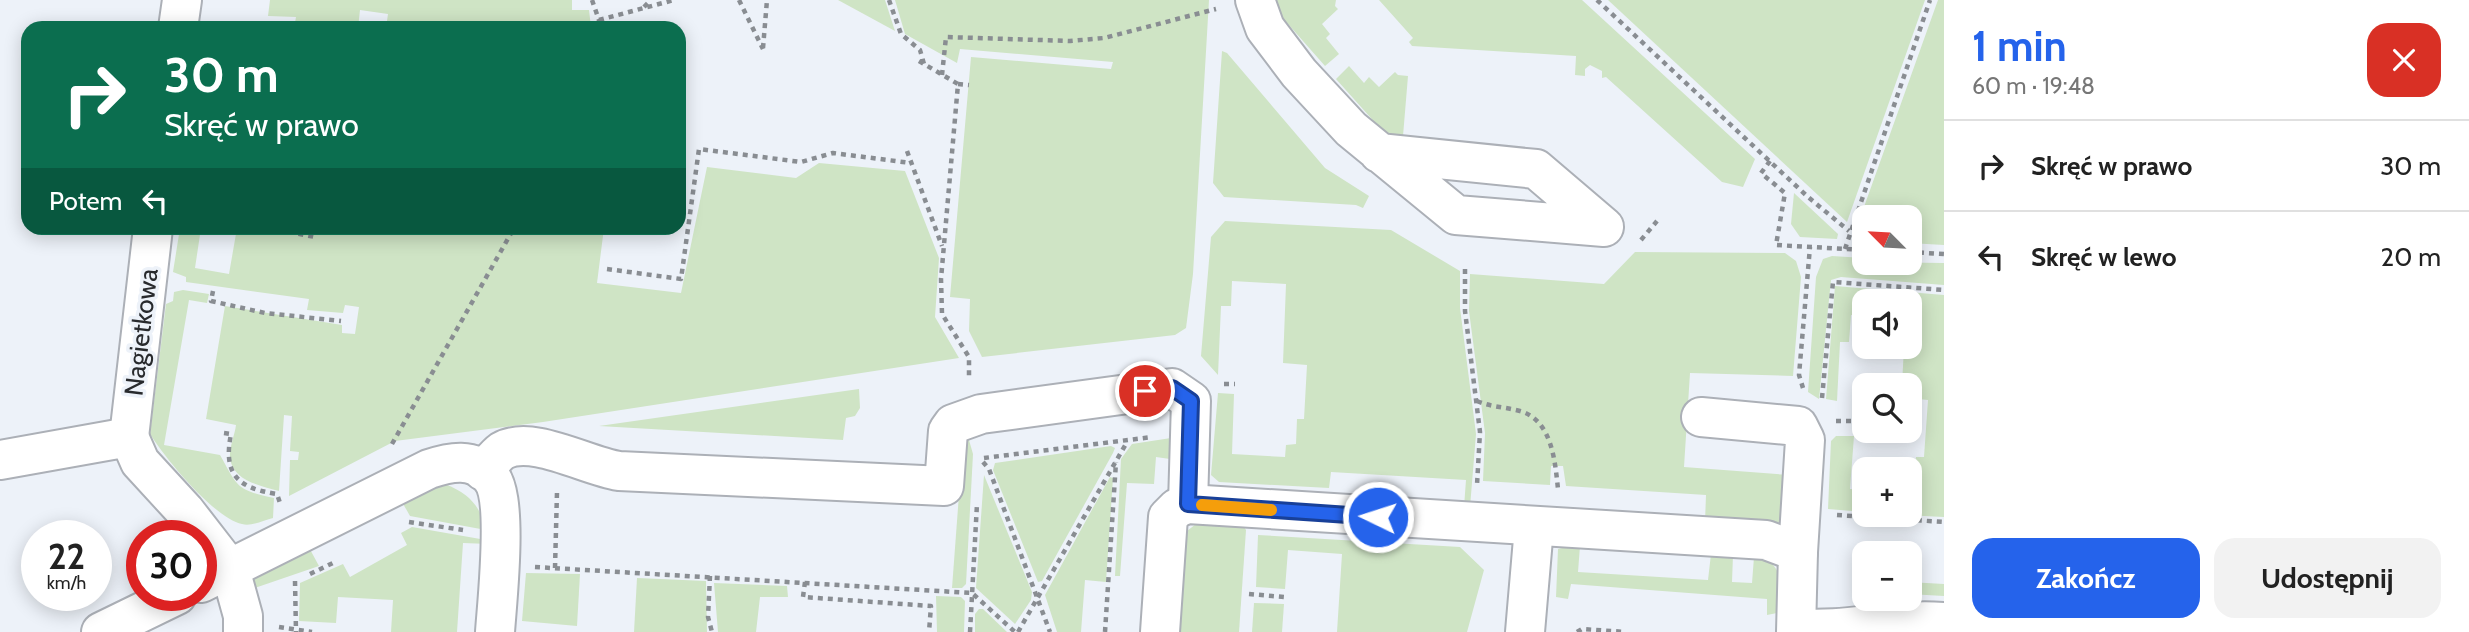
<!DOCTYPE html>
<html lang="pl">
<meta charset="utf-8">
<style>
body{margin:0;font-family:Cabin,sans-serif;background:#f2f2f2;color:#222;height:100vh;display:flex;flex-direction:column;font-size:26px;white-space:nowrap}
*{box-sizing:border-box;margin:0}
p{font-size:23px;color:#767676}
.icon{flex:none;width:38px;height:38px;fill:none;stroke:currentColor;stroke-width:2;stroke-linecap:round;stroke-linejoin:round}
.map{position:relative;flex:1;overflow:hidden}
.details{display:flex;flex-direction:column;background:#fff;width:525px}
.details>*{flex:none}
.top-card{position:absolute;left:21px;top:21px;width:665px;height:214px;border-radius:21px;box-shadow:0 4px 18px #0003;background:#0b6e4f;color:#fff;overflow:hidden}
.needle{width:46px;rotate:294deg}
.tools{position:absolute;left:1852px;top:205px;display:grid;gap:14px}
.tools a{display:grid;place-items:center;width:70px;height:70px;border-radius:14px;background:#fff;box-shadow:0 4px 18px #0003;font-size:35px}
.speed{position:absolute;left:21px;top:520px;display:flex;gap:14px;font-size:35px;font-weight:700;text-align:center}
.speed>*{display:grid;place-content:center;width:91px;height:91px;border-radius:50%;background:#fff;box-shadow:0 4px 18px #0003;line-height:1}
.speed small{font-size:18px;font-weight:400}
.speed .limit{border:10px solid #d22;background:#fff;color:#111}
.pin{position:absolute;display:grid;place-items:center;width:60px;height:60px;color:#fff;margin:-30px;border:4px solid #fff;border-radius:50%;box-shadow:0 2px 7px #0007}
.me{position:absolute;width:77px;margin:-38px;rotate:274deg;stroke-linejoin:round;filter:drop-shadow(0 0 5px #0008)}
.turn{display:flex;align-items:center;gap:24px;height:147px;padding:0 28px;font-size:32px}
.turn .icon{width:91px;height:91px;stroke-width:2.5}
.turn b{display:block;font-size:49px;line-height:60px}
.then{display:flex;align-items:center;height:66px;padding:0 28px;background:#0003;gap:14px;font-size:26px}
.round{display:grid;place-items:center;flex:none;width:74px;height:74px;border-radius:21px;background:#f2f2f2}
.head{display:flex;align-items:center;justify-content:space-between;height:119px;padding:0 28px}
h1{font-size:42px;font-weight:700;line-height:52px;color:#2563eb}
.primary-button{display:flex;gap:14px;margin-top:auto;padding:14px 28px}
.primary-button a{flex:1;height:80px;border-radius:21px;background:#2563eb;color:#fff;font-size:28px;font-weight:700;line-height:80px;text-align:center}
.primary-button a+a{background:#f2f2f2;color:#222}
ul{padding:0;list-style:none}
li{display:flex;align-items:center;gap:21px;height:91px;padding:0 28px;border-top:2px solid #e0e0e0}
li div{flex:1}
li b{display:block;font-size:26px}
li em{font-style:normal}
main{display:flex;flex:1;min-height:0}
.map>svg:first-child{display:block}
.green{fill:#cfe4c5}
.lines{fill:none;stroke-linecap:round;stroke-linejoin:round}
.minor-casing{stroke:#acb0b7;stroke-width:42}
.path{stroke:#898d92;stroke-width:4.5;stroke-dasharray:5 5;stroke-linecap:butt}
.minor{stroke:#fff;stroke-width:38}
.route-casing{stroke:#184099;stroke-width:18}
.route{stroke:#2563eb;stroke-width:12}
.slow{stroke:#f59e0b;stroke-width:12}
.labels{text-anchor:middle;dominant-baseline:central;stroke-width:7;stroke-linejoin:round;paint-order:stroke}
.street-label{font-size:26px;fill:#282a2d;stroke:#edf2f9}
</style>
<main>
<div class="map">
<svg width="1944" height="632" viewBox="0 0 1944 632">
<rect width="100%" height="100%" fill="#edf2f9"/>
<g class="green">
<polygon points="270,0 572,0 572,10 589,10 591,27 386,28 388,14 360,10 358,28 294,28 296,17 268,16"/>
<polygon points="838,0 885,0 895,31"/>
<polygon points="895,0 1209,0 1193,274 1186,328 1175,335 982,357 969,331 970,299 950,297 971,57 1111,69 1113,62 960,49 957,63 905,34"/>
<polygon points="1267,0 1336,0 1335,6 1338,9 1322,24 1330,34 1326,38 1339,54 1325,66"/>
<polygon points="1379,0 1582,0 1755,159 1743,187 1722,182 1606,77 1602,78 1602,71 1590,65 1585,69 1585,76 1575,75 1576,56 1412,46 1409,42 1413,38"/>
<polygon points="1608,0 1925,0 1847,222"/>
<polygon points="1938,0 1944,0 1944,245 1909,243 1909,217 1864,217 1861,240 1855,232"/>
<polygon points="1222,51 1227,53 1325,168 1369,196 1363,208 1356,205 1224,197 1213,183"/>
<polygon points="1349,66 1364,83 1369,77 1379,87 1395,72 1398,75 1408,76 1402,148 1396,146 1336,79"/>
<path d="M819 163 905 171 939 258 935 317 959 358 543 422 395 441 289 496 290 460H298L299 452 290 451 292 416 284 415 279 491C261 486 233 481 230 458 229 448 235 434 236 425L206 419 225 306 342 325V333L355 334 359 307 345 305 343 313 307 310 309 299 186 282V277L173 272 180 228H201L195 268 229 274 237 228H604L597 283 681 293 707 167 796 178Z"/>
<polygon points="1794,193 1838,234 1837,239 1800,237 1791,224"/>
<polygon points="1225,221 1391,230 1460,271 1460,308 1476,434 1470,507 1464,507 1466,480 1331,472 1329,488 1219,482 1211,475 1218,393 1234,394 1232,454 1285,457 1286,445 1296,444 1297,419 1304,419 1307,365 1283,363 1286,284 1232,281 1231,306 1221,306 1218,375 1201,356 1211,237"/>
<polygon points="1635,252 1785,253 1796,261 1801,277 1793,376 1690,373 1684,467 1789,475 1784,519 1773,526 1705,522 1706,495 1566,486 1563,466 1551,466 1550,485 1483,481 1485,433 1469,311 1470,274 1604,284"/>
<polygon points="1832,256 1864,258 1864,262 1944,263 1944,285 1841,277 1831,280 1819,399 1808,392 1816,277 1823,259"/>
<polygon points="1835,286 1944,295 1944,517 1904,515 1909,514 1909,480 1914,480 1916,457 1924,457 1928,400 1909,398 1909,385 1902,385 1904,347 1909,346 1909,301 1864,301 1864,316 1851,315 1849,342 1840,342 1837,401 1826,399"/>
<path d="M183 290 209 294 207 303 189 300 164 445 220 455C238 487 236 490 274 498L273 518C264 520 251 527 242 524 214 518 165 458 150 434L166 304 173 301 174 292Z"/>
<polygon points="859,389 860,408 855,416 846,418 843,440 599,426"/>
<polygon points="967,433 973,454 966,584 962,588 952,588 963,441"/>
<polygon points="1836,436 1854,436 1850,489 1864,490 1864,512 1828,509 1831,441"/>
<polygon points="1171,438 1170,459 1156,457 1154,484 1127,483 1120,576 1115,576 1121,459 1132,444"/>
<polygon points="1111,446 1115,448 1113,453 1042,581 1038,582 993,470 995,463"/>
<polygon points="984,475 1032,592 1031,600 1015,624 976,588"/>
<polygon points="1110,477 1113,478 1106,582 1085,580 1081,632 1057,632 1045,595"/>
<path d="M445 484C469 494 480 505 486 530L410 516 397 493Z"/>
<polygon points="1200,521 1242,524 1246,530 1239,632 1173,632 1183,534"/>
<polygon points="412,527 486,540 489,544 463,543 457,632 391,632 393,600 338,597 336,623 299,621 300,583 343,564 350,577 407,545 401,533"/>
<polygon points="1258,535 1460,547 1484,570 1467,632 1337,632 1342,554 1288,550 1285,589 1256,587"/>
<path d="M306 542 319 566 252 589C255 561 284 554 306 542Z"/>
<path d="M1570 546H1580L1578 572 1708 580 1711 554 1733 555 1732 582 1752 583 1754 557C1783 557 1786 593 1777 613L1767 615V599L1571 584 1568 599 1556 597 1558 549Z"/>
<polygon points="526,573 580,574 577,626 522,621"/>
<polygon points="637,578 706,581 707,632 634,632"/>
<polygon points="1909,582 1944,584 1944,596 1909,594"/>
<polygon points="714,583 787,586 788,597 760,597 756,632 718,632"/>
<polygon points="936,596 961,597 965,601 964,632 937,632"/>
<polygon points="1254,603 1284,604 1282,632 1252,632"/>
<polygon points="979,609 983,609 1007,632 975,632 975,614"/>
</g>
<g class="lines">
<defs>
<g id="minor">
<polyline points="1255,0 1265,28 1299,73 1351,129 1456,215 1604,227 1536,169 1379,153"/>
<polyline points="178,28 182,0"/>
<polyline points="1701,417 1798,426 1805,440 1798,552"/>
<polyline points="129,437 153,228"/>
<polyline points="0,460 129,437 140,462 185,511 230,569 243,616 243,632"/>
<path d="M483 471C489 465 495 456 502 451 532 434 586 466 619 471L944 486 948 431 953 424 981 414 1172 388 1191 401 1188 504"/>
<path d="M201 583 429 469C450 462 473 457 490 476 509 497 497 602 495 632"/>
<path d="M1797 628C1847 632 1893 618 1944 622"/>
<polyline points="101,632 177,595"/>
<polyline points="1160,632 1168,517 1177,508 1188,504 1766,540 1798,552 1796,632"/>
<polyline points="1525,632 1534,527"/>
</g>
</defs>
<use href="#minor" class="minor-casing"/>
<g class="path">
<polyline points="592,0 599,20 598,28"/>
<polyline points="739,0 763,49"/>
<polyline points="889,0 901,34 920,50 924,64"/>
<polyline points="1597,0 1808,197 1849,231"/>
<polyline points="644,7 651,0"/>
<polyline points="599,20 674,0"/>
<polyline points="763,48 767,0"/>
<polyline points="919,61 958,84 941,279 942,314 969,357 969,380"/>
<polyline points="942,75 946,37 1070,41 1104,38 1216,9"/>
<polyline points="958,84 969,85"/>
<polyline points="907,151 942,246"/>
<polyline points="1770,161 1761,173 1785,193 1776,245 1864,250"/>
<polyline points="269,228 315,237"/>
<polyline points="1641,240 1657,221"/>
<polyline points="1845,249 1930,0"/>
<polyline points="1909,252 1944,254"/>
<polyline points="607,269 681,279 699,149 801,162 833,153 911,163"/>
<polyline points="1465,269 1465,311 1480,432 1477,485"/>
<polyline points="213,291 211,301 265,313 341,321"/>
<polyline points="1224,384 1235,384"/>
<polyline points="1803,388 1799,375 1810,247"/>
<polyline points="1822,398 1833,282 1944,290"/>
<path d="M1477 401C1491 407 1505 407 1520 411 1552 420 1555 461 1558 489"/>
<polyline points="1836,421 1855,421"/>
<path d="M224 433 231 434C223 474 237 488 277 494L280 503"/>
<polyline points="392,444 514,228"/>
<polyline points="984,458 1152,437"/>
<polyline points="983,462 989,469 1050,632"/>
<polyline points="1837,515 1944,522"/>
<polyline points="409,522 463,530"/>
<polyline points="535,567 972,593 1015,632"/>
<polyline points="555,568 557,492"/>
<polyline points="310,574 337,561"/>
<polyline points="710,576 708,617 712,632"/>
<polyline points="295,581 296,632"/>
<polyline points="805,582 803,597 931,606 929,632"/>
<polyline points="1249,594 1284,597"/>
<polyline points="279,627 312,632"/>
<polyline points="970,632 977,504"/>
<polyline points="1018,632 1127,442"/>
<polyline points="1105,632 1116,462"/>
<polyline points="1577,632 1582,629 1626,632"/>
</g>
<use href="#minor" class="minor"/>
</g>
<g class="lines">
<defs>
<polyline id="route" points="1145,391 1172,388 1191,401 1188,504 1378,517"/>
</defs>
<use href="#route" class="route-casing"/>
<use href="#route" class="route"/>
<polyline class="slow" points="1202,505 1271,510"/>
</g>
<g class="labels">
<g class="street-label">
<text transform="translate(141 332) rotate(-83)">Nagietkowa</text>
</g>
</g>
</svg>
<div class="tools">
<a><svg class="needle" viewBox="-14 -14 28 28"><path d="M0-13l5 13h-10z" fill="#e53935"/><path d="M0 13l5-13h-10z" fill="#767676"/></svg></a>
<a><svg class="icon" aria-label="sound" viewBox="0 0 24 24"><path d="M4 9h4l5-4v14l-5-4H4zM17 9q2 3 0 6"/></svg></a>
<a><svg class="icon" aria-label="search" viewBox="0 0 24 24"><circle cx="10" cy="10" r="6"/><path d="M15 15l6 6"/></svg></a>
<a>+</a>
<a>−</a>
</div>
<div class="speed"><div>22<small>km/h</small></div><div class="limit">30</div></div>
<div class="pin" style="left:1145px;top:391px;background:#d93025"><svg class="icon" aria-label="arrive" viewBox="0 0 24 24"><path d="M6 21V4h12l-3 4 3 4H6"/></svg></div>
<svg class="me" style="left:1378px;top:517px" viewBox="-20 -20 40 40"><circle r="17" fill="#2563eb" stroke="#fff" stroke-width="3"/><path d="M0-11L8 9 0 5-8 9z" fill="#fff"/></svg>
<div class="top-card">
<div class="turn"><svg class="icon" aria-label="right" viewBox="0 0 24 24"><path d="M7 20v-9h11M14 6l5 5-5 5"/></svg><div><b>30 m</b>Skręć w prawo</div></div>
<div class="then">Potem<svg class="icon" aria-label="left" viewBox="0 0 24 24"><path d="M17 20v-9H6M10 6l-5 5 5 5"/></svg></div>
</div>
</div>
<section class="details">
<div class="head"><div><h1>1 min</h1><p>60 m · 19:48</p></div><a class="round" style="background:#d93025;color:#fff"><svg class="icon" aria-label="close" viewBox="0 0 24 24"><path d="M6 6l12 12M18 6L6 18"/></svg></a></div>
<ul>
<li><svg class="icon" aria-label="right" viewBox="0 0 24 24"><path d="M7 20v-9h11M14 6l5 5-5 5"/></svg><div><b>Skręć w prawo</b></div><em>30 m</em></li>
<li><svg class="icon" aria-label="left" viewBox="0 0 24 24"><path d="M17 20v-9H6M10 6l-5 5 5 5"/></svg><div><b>Skręć w lewo</b></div><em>20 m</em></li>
</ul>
<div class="primary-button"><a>Zakończ</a><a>Udostępnij</a></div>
</section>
</main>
